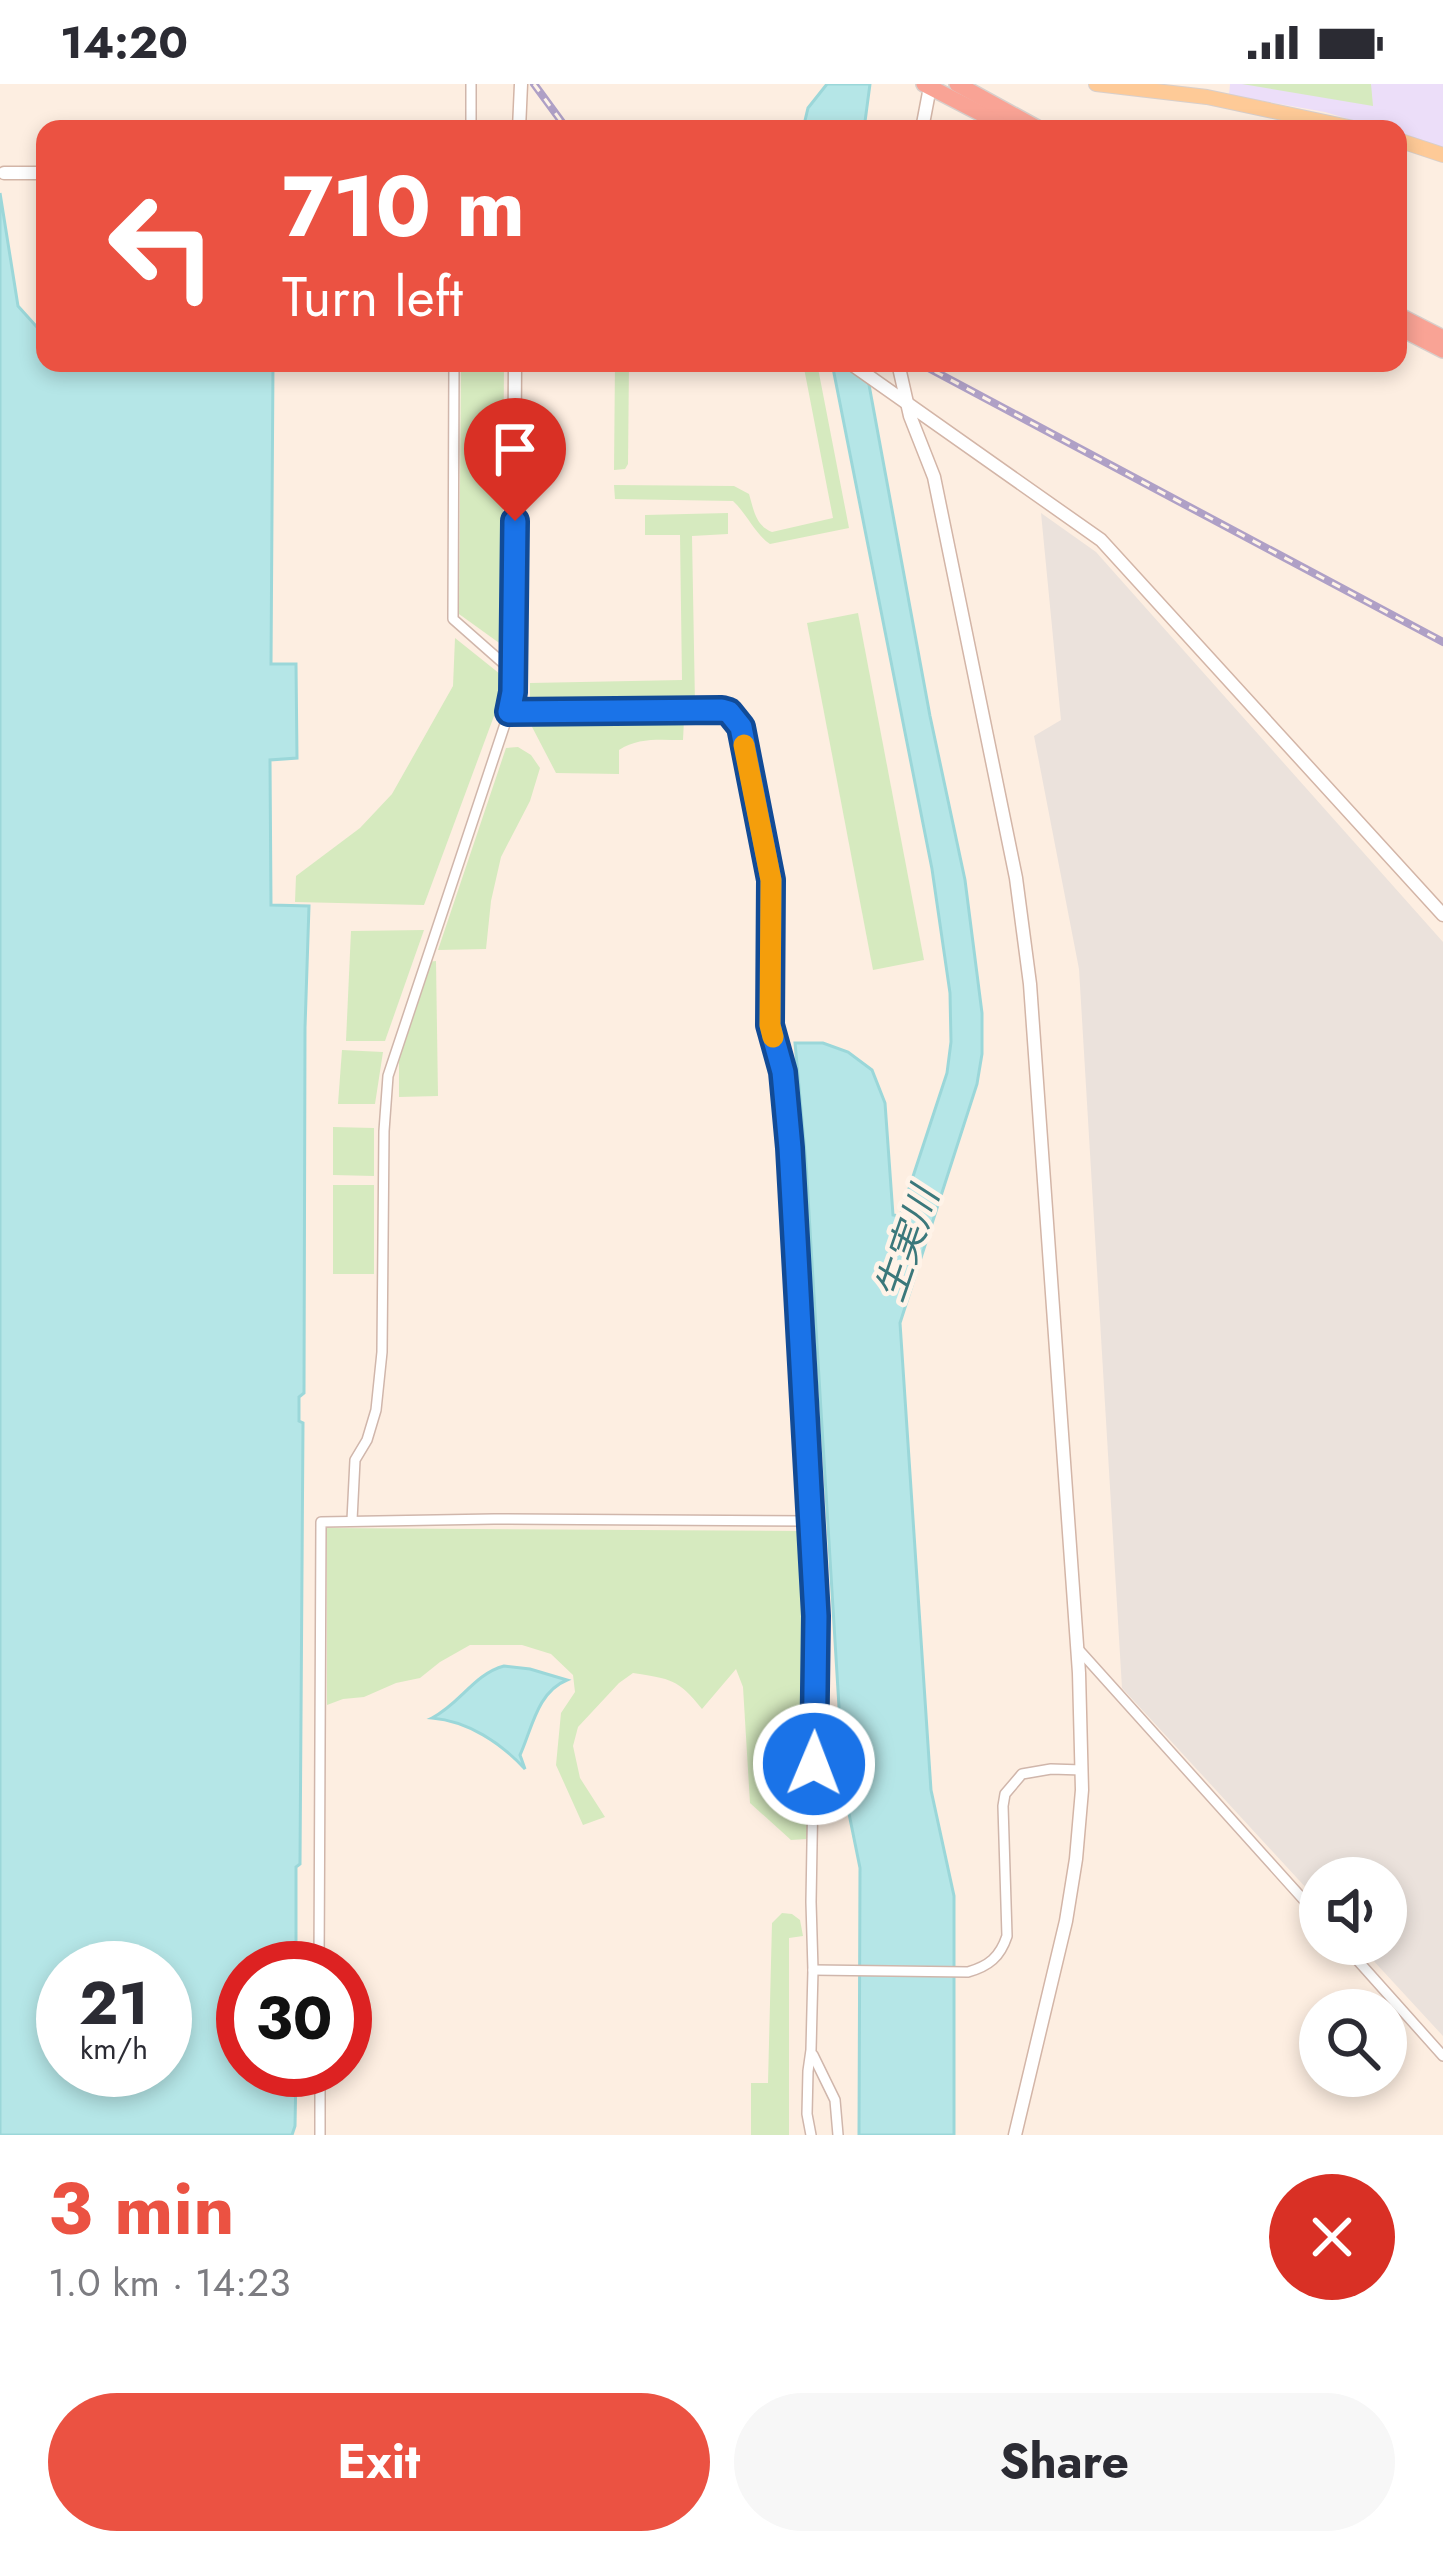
<!DOCTYPE html>
<meta charset="utf-8">
<style>
body{margin:0;font-family:Jost,"Noto Sans JP",sans-serif;background:#f7f7f7;color:#2b2b33;height:100vh;display:flex;flex-direction:column;font-size:45px;white-space:nowrap}
*{box-sizing:border-box;margin:0}
p{font-size:39px;color:#7c7c81}
.icon{flex:none;width:66px;height:66px;fill:none;stroke:currentColor;stroke-width:2;stroke-linecap:round;stroke-linejoin:round}
.map{position:relative;height:2051px;overflow:hidden}
.side{display:flex;flex-direction:column;background:#fff;flex:1}
.side>*{flex:none}
.hud{position:absolute;left:36px;top:36px;width:1371px;height:252px;border-radius:24px;box-shadow:0 6px 18px #0003;background:#eb5242;color:#fff;overflow:hidden}
.buttons{position:absolute;left:1299px;top:1773px;display:grid;gap:24px}
.buttons a{display:grid;place-items:center;width:108px;height:108px;border-radius:50%;background:#fff;box-shadow:0 6px 18px #0003;font-size:60px}
.speed{position:absolute;left:36px;top:1857px;display:flex;gap:24px;font-size:60px;font-weight:700;text-align:center}
.speed>*{display:grid;place-content:center;width:156px;height:156px;border-radius:50%;background:#fff;box-shadow:0 6px 18px #0003;line-height:1}
.speed small{font-size:30px;font-weight:400}
.speed .limit{border:18px solid #d22;background:#fff;color:#111}
.pin{position:absolute;display:grid;place-items:center;width:102px;height:102px;color:#fff;margin:-123px -51px;border-radius:50% 50% 50% 0;rotate:-45deg;box-shadow:0 0 12px #0007}
.pin .icon{rotate:45deg}
.me{position:absolute;width:132px;margin:-66px;rotate:1deg;stroke-linejoin:round;filter:drop-shadow(0 0 9px #0008)}
.turn{display:flex;align-items:center;gap:42px;height:252px;padding:0 48px;font-size:54px}
.turn .icon{width:156px;height:156px;stroke-width:2.5}
.turn b{display:block;font-size:84px;line-height:102px}
.round{display:grid;place-items:center;flex:none;width:126px;height:126px;border-radius:63px;background:#f7f7f7}
.summary{display:flex;align-items:center;justify-content:space-between;height:204px;padding:0 48px}
h1{font-size:72px;font-weight:700;line-height:90px;color:#eb5242}
.cta{display:flex;gap:24px;margin-top:auto;padding:24px 48px}
.cta a{flex:1;height:138px;border-radius:72px;background:#eb5242;color:#fff;font-size:48px;font-weight:700;line-height:138px;text-align:center}
.cta a+a{background:#f7f7f7;color:#2b2b33}
.status{display:flex;justify-content:space-between;align-items:center;height:84px;padding:0 60px;background:#fff;direction:ltr}
.status svg{height:33px;fill:currentColor}
.map>svg:first-child{display:block}
.industrial{fill:#ebe2dc}
.education{fill:#ecdef9}
.green{fill:#d6eabf}
.water{fill:#b5e6e7;stroke:#9bd7d9;stroke-width:3;fill-rule:evenodd}
.lines{fill:none;stroke-linecap:round;stroke-linejoin:round}
.street-casing{stroke:#d0b6ab;stroke-width:12}
.secondary-casing{stroke:#d3b5a7;stroke-width:15}
.primary-casing{stroke:#d8cfcb;stroke-width:16}
.highway-casing{stroke:#d8cfcb;stroke-width:18}
.street{stroke:#fff;stroke-width:9}
.secondary{stroke:#fff;stroke-width:12}
.primary{stroke:#feca97;stroke-width:14}
.highway{stroke:#f9a395;stroke-width:15}
.rail-casing{stroke:#afa0c6;stroke-width:8}
.rail{stroke:#fff3e8;stroke-width:3;stroke-dasharray:9;stroke-linecap:butt}
.route-casing{stroke:#114b97;stroke-width:30}
.route{stroke:#1a73e8;stroke-width:21}
.slow{stroke:#f59e0b;stroke-width:21}
.labels{text-anchor:middle;dominant-baseline:central;stroke-width:9;stroke-linejoin:round;paint-order:stroke}
.water-label{font-size:39px;font-style:italic;fill:#3b787b;stroke:#fff3e8}
</style>
<div class="status"><b>14:20</b><svg viewBox="0 0 49 12"><path d="M0 12V9h3v3zM5 12V6h3v6zM10 12V3h3v9zM15 12V0h3v12zM26 1h20v11H26zM47 4h2v5h-2z"/></svg></div>
<div class="map">
<svg width="1443" height="2051" viewBox="0 0 1443 2051">
<rect width="100%" height="100%" fill="#fdeee1"/>
<polygon class="industrial" points="1041,429 1096,468 1443,858 1443,1952 1358,1860 1386,1860 1386,1794 1320,1794 1320,1819 1122,1604 1079,885 1034,652 1061,636"/>
<polygon class="education" points="1230,0 1443,0 1443,64 1398,50 1398,45 1382,45 1325,28 1229,11"/>
<g class="green">
<polygon points="1242,0 1371,0 1373,22"/>
<polygon points="461,279 504,279 502,561 459,530"/>
<polygon points="615,279 629,279 628,380 625,385 614,386"/>
<path d="M803 279H817L849 444 770 460C755 450 747 430 733 417L615 415 614 401 734 402 749 410C754 426 755 441 772 448L833 434Z"/>
<polygon points="728,429 728,450 692,452 695,620 530,623 530,599 682,596 680,451 645,451 645,431"/>
<polygon points="858,529 924,876 873,886 807,539"/>
<polygon points="455,554 500,590 504,605 424,821 295,818 296,792 360,744 392,710 453,602"/>
<path d="M684 636 683 656C661 656 638 653 619 666V690L556 689 530 639Z"/>
<polygon points="518,663 531,671 540,684 530,717 501,773 491,817 486,865 438,866 506,664"/>
<polygon points="424,846 385,957 346,957 351,847"/>
<polygon points="436,877 438,1012 399,1013 399,970 427,878"/>
<polygon points="342,966 383,968 375,1020 338,1020"/>
<polygon points="333,1043 374,1044 374,1092 333,1091"/>
<rect x="333" y="1101" width="41" height="89"/>
<path d="M327 1444 799 1447 804 1459 810 1533 807 1755 791 1756 750 1719 743 1603 736 1585 702 1625C678 1595 671 1595 633 1589L619 1599 578 1643 573 1662 580 1694 605 1733 583 1741 556 1681 561 1629 575 1608 573 1591 551 1570 522 1561H470L440 1578 420 1594 396 1599 364 1613 343 1615 327 1621Z"/>
<polygon points="782,1829 792,1830 800,1836 803,1852 789,1854 789,2051 751,2051 751,1999 768,1999 772,1839"/>
</g>
<g class="water">
<polygon points="827,0 870,0 864,45 803,45 808,24"/>
<path d="M0 109 18 222 45 252V279H273L271 580H296L297 674 270 676 271 821 309 822 305 944 304 1309 299 1313V1337L303 1339 300 1780 296 1783V1884H243V1986H296L295 2042 292 2051H0ZM63 1884H165V1986H63Z"/>
<polygon points="832,279 865,279 930,632 965,796 982,929 982,970 977,1000 900,1239 931,1706 954,1812 954,2051 859,2051 860,1784 844,1705 806,1080 795,959 823,959 848,968 872,986 885,1019 893,1131 900,1132 947,989 951,958 950,909 932,785"/>
<path d="M504 1582 530 1585 567 1596C537 1608 532 1645 520 1671L525 1685C501 1659 468 1637 432 1634 460 1620 474 1590 504 1582Z"/>
</g>
<g class="lines">
<defs>
<g id="street">
<polyline points="471,45 471,0"/>
<polyline points="454,279 453,535 513,588"/>
<polyline points="509,628 722,626 729,628 741,643 771,796 770,941 783,988 790,1064 816,1532 811,1818 813,1886 811,1966 808,1987 807,2030 811,2051"/>
<polyline points="352,1436 355,1376 367,1356 376,1326 382,1268 384,1047 388,992 509,628 513,608"/>
<polyline points="1079,1566 1320,1834"/>
<polyline points="1343,1860 1443,1972"/>
<polyline points="319,1884 321,1438 494,1435 810,1437"/>
<path d="M813 1886 968 1888C989 1882 1000 1873 1007 1852L1003 1722 1005 1710 1022 1690 1051 1685 1082 1686"/>
<polyline points="813,1971 835,2016 838,2051"/>
<polyline points="320,1986 320,2051"/>
</g>
<g id="secondary">
<polyline points="519,45 521,0"/>
<polyline points="922,45 930,3"/>
<polyline points="4,89 45,89"/>
<polyline points="850,279 1101,456 1443,831"/>
<polyline points="898,279 910,332 934,393 1016,794 1030,900 1079,1589 1082,1706 1076,1775 1066,1837 1015,2051"/>
<polyline points="513,608 515,279"/>
</g>
<g id="primary">
<polyline points="1096,0 1207,13 1358,45"/>
<polyline points="1398,56 1443,71"/>
</g>
<g id="highway">
<polyline points="924,0 1011,45"/>
<polyline points="957,0 1039,45"/>
<polyline points="1398,231 1443,254"/>
<polyline points="1398,243 1443,266"/>
</g>
</defs>
<use href="#street" class="street-casing"/>
<use href="#secondary" class="secondary-casing"/>
<use href="#primary" class="primary-casing"/>
<use href="#highway" class="highway-casing"/>
<use href="#street" class="street"/>
<use href="#secondary" class="secondary"/>
<use href="#primary" class="primary"/>
<use href="#highway" class="highway"/>
<defs>
<g id="rail">
<polyline points="534,0 567,45"/>
<polyline points="919,279 1443,558"/>
</g>
</defs>
<use href="#rail" class="rail-casing"/>
<use href="#rail" class="rail"/>
</g>
<g class="lines">
<defs>
<polyline id="route" points="515,437 513,608 509,628 722,626 729,628 741,643 771,796 770,941 783,988 790,1064 816,1532 814,1680"/>
</defs>
<use href="#route" class="route-casing"/>
<use href="#route" class="route"/>
<polyline class="slow" points="744,661 771,796 770,941 773,953"/>
</g>
<g class="labels">
<g class="water-label">
<text transform="translate(907 1160) rotate(-71)">生実川</text>
</g>
</g>
</svg>
<div class="buttons">
<a><svg class="icon" aria-label="sound" viewBox="0 0 24 24"><path d="M4 9h4l5-4v14l-5-4H4zM17 9q2 3 0 6"/></svg></a>
<a><svg class="icon" aria-label="search" viewBox="0 0 24 24"><circle cx="10" cy="10" r="6"/><path d="M15 15l6 6"/></svg></a>
</div>
<div class="speed"><div>21<small>km/h</small></div><div class="limit">30</div></div>
<div class="pin" style="left:515px;top:437px;background:#d93025"><svg class="icon" aria-label="arrive" viewBox="0 0 24 24"><path d="M6 21V4h12l-3 4 3 4H6"/></svg></div>
<svg class="me" style="left:814px;top:1680px" viewBox="-20 -20 40 40"><circle r="17" fill="#1a73e8" stroke="#fff" stroke-width="3"/><path d="M0-11L8 9 0 5-8 9z" fill="#fff"/></svg>
<div class="hud">
<div class="turn"><svg class="icon" aria-label="left" viewBox="0 0 24 24"><path d="M17 20v-9H6M10 6l-5 5 5 5"/></svg><div><b>710 m</b>Turn left</div></div>
</div>
</div>
<section class="side">
<div class="summary"><div><h1>3 min</h1><p>1.0 km · 14:23</p></div><a class="round" style="background:#d93025;color:#fff"><svg class="icon" aria-label="close" viewBox="0 0 24 24"><path d="M6 6l12 12M18 6L6 18"/></svg></a></div>
<div class="cta"><a>Exit</a><a>Share</a></div>
</section>
